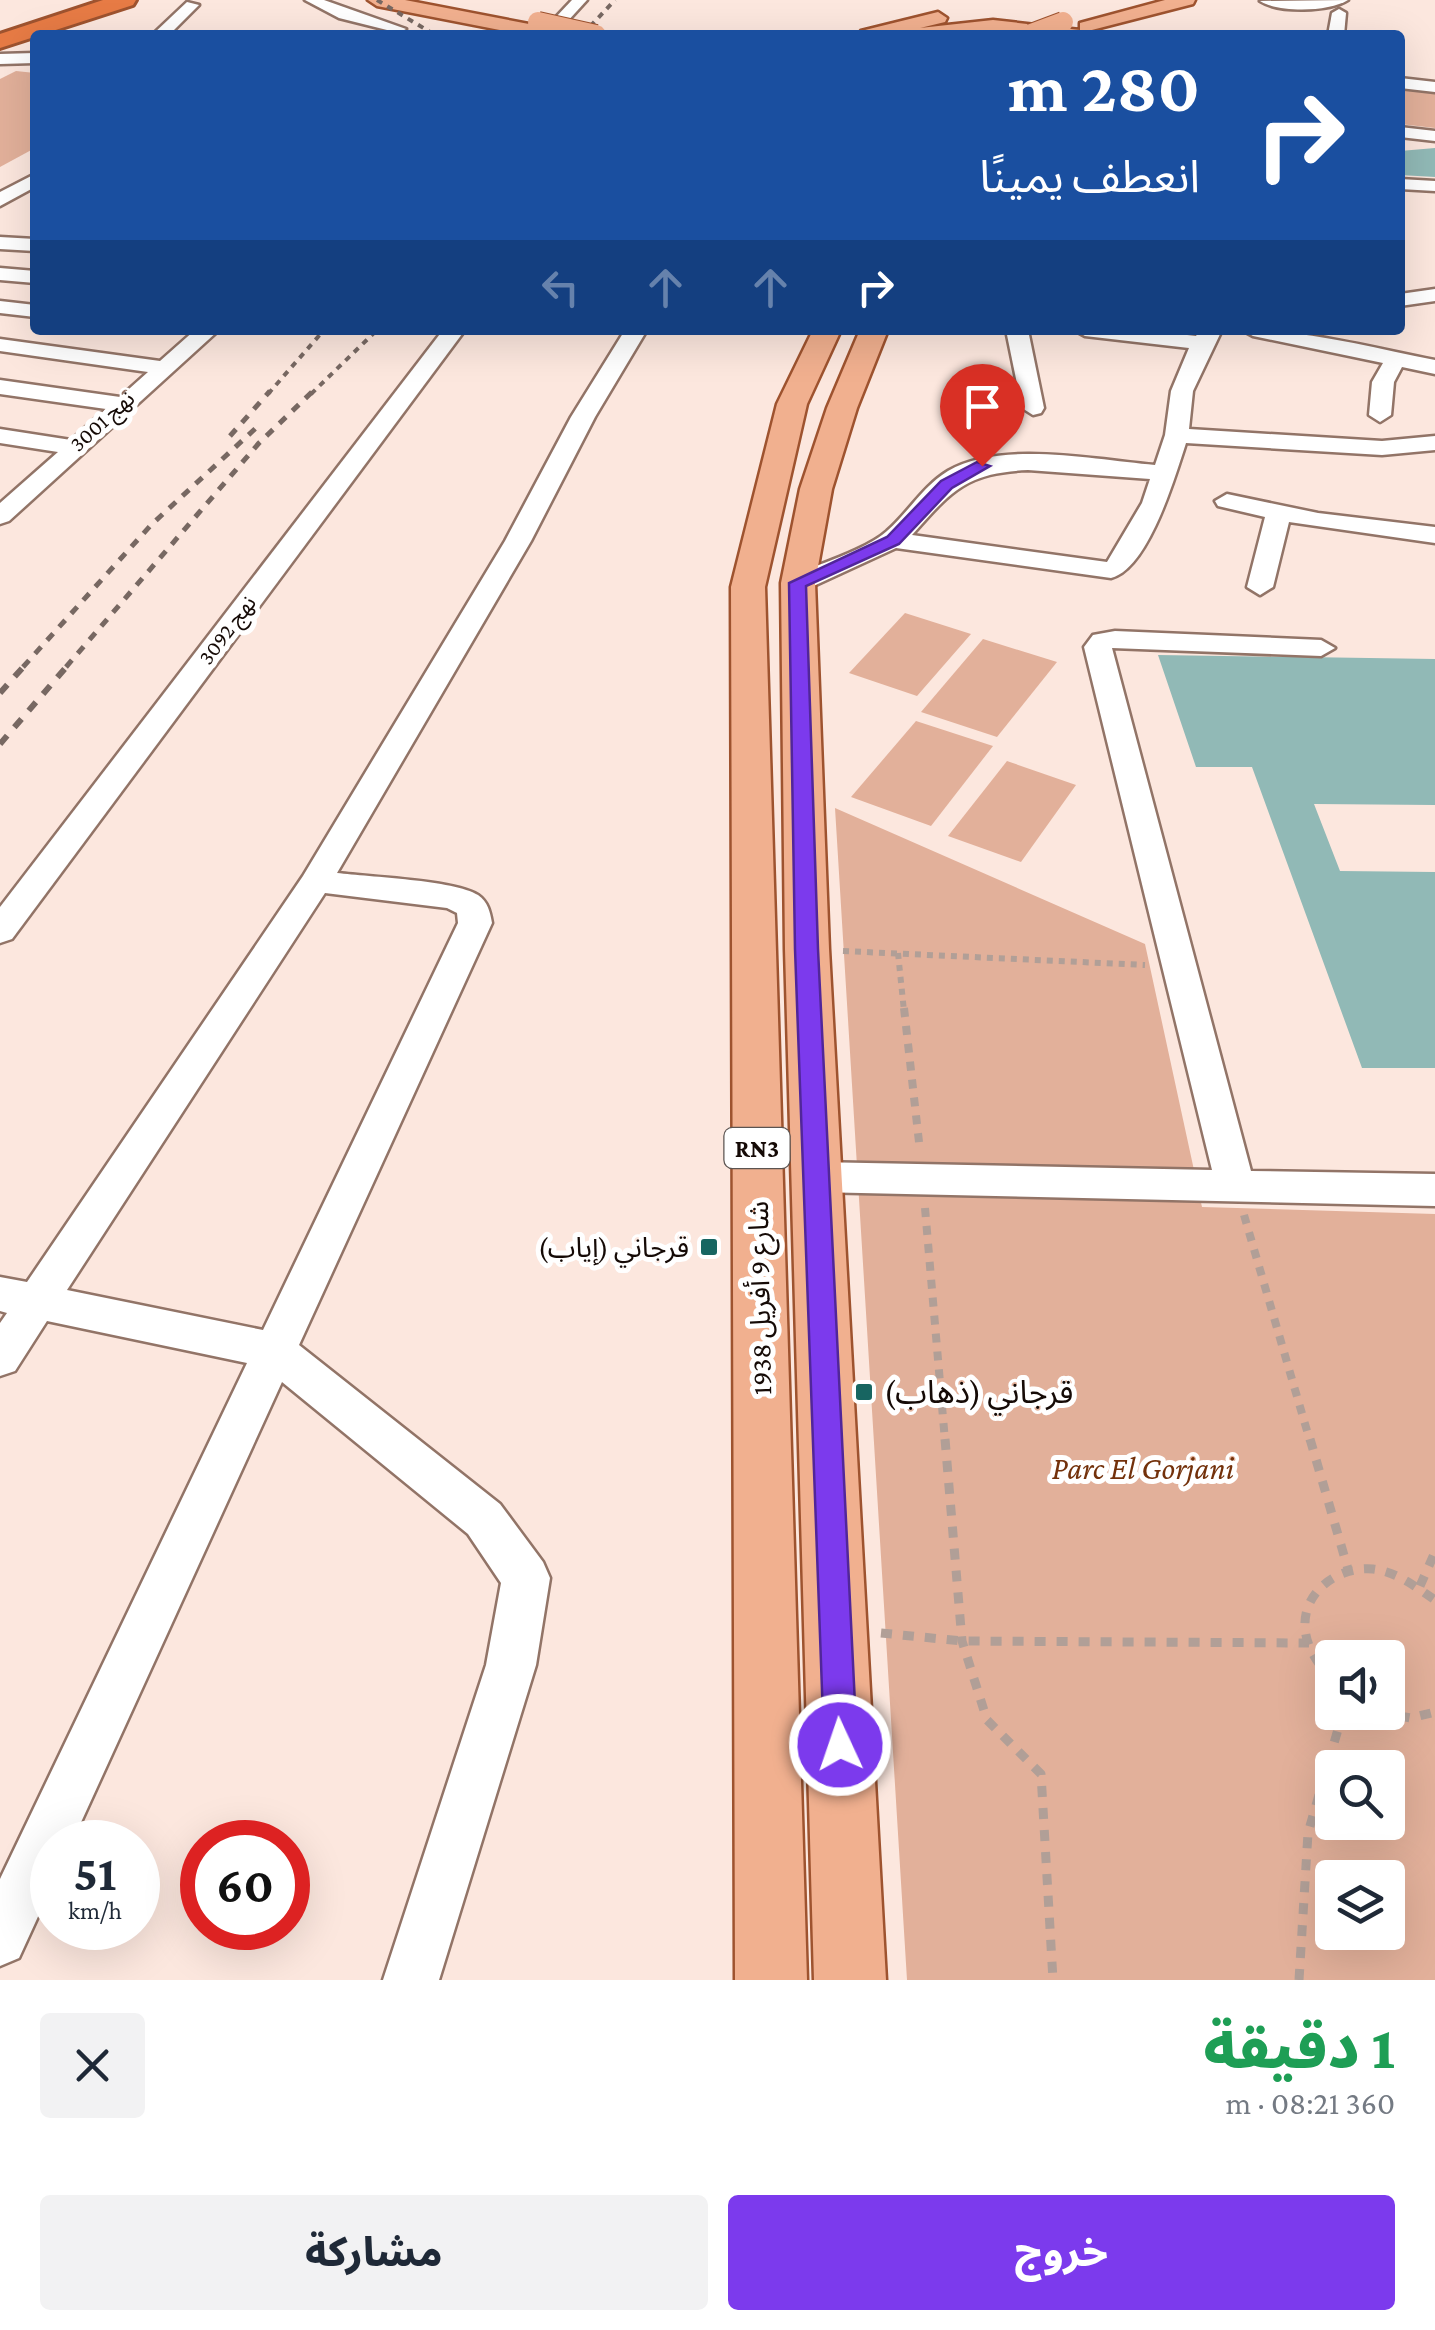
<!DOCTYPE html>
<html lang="ar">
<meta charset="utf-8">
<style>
body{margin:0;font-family:"Crimson Pro","Noto Sans Arabic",serif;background:#f2f2f3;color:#1f2937;direction:rtl;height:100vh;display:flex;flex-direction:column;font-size:38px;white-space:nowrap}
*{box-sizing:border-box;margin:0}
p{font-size:32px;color:#747a83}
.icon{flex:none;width:55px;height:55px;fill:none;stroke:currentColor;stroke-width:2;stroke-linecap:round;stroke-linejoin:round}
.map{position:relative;height:1980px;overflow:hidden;direction:ltr}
.drawer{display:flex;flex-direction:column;background:#fff;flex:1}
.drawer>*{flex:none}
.guide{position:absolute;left:30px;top:30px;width:1375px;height:305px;border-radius:10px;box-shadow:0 10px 40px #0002;direction:rtl;background:#1a4fa0;color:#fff;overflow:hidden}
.fabs{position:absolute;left:1315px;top:1640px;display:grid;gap:20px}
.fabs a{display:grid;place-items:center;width:90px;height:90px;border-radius:10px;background:#fff;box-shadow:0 10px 40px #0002;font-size:50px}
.speed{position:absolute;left:30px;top:1820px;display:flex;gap:20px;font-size:50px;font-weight:700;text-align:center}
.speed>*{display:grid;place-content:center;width:130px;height:130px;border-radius:50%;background:#fff;box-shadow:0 10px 40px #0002;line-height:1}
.speed small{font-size:25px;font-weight:400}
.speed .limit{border:15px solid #d22;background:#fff;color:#111}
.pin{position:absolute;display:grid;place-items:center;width:85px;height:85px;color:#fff;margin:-102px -42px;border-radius:50% 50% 50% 0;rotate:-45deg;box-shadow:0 0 10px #0007}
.pin .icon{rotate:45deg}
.me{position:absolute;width:110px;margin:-55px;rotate:357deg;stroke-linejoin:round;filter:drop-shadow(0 0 8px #0008)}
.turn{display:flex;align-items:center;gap:35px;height:210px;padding:0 40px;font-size:45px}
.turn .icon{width:130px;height:130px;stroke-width:2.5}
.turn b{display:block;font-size:70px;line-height:85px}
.lanes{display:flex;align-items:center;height:95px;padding:0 40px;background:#0003;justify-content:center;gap:50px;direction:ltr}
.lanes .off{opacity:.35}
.round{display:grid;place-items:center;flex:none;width:105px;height:105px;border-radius:10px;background:#f2f2f3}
.headline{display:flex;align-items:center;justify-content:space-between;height:170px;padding:0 40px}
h1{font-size:60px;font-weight:800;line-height:75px;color:#1e9e55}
.cta{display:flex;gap:20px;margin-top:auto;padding:20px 40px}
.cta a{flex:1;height:115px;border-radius:10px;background:#7c3aed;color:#fff;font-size:40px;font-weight:800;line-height:115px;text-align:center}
.cta a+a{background:#f2f2f3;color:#1f2937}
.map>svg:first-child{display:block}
.green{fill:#e2b09a;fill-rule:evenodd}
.building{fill:#91b9b6}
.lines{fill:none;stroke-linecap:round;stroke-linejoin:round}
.minor-casing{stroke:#927467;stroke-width:5}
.major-casing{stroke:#9e532f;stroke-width:5}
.highway-casing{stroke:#9e532f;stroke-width:6}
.path-far2{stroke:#b19f97;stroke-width:6;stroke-dasharray:6 6;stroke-linecap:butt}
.path-far1{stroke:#b19f97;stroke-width:8;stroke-dasharray:9 9;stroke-linecap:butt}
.path{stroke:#b19f97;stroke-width:9;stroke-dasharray:11 11;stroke-linecap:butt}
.minor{fill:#fff;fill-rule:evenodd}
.major{fill:#f1b08f;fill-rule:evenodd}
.highway{fill:#e77b45;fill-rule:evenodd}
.rail-far2{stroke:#776862;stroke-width:4;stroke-dasharray:6 6;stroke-linecap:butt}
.rail-far1{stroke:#776862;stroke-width:5;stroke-dasharray:9 9;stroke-linecap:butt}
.rail{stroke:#776862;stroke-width:6;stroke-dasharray:11 11;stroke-linecap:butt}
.major-bridge-casing{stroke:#9e532f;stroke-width:22;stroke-linecap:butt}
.major-bridge{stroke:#f1b08f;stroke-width:20}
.route{fill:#7c3aed;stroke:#51269a;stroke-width:2.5}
.poi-dot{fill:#176561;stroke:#fff;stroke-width:4}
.labels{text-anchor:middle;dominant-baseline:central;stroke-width:10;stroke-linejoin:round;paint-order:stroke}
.far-street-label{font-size:22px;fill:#150a06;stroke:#fff}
.shield{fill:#fff;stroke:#5b5451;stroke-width:2.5}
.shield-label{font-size:25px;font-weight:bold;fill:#150a06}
.poi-label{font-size:28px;fill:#150a06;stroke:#fff;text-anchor:end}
.street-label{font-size:28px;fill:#150a06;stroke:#fff}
.near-poi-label{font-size:32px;fill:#150a06;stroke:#fff;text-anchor:start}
.near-park-label{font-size:32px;font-style:italic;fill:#73310b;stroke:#fff}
</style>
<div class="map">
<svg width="1435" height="1980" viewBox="0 0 1435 1980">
<rect width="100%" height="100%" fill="#fce7de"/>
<g class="green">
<polygon points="16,71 35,73 35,148 0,167 0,79"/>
<polygon points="1400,85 1435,90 1435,128 1400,124"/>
<polygon points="905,613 971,634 917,696 849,673"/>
<polygon points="983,639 1057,662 997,737 921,712"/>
<polygon points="916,721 993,746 931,826 851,797"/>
<polygon points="1007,761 1076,785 1021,862 948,836"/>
<path d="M835 808 1145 944 1202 1207 1435 1214V1980H907ZM1332 1658H1388V1712H1332ZM1332 1768H1388V1822H1332ZM1332 1878H1388V1932H1332Z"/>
</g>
<g class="building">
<polygon points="1435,148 1435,177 1400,175 1400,151"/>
<polygon points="1158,655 1435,659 1435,805 1314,804 1340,871 1435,872 1435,1068 1362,1068 1252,767 1196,767"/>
</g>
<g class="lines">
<defs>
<g id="minor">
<polygon points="305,0 324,0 406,29 399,33 339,18"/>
<polygon points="572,0 587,0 555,35 539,35"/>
<path d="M1348 0C1329 12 1279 13 1260 1Z"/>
<polygon points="187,2 199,5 169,35 152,35"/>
<polygon points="1339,9 1346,13 1344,35 1328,35 1332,13"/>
<polygon points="35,53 35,63 0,64 0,54"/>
<polygon points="1400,78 1435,82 1435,92 1400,88"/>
<polygon points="1400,127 1435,131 1435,141 1400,137"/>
<polygon points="35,174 35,187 0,206 0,192"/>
<polygon points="1400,179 1435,181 1435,191 1400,189"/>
<polygon points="0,237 35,239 35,251 0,249"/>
<polygon points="0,268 35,271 35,283 0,280"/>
<polygon points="1435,289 1435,301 1400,306 1400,294"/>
<polygon points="0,301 35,305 35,317 0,313"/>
<polygon points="195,330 219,330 9,521 0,524 0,503 58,452 0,443 0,429 71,440 106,409 0,394 0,380 120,397 148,372 0,351 0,339 160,361"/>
<polygon points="443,330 465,330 12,939 0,943 0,907"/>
<path d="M625 330H647L595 417 531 541 337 873C369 877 454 880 478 895 488 902 490 912 492 923L299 1345 500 1504 543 1562 550 1578 536 1665 439 1980H383L486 1665 501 1583 468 1534 282 1382 72 1842H52V1886L19 1958 0 1966V1879L247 1363 47 1321 15 1371 0 1376V1323L7 1313 0 1311V1277L27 1282 303 876 505 541 571 417ZM325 893 447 908 457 913 458 923 263 1330 67 1290Z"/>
<polygon points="1006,330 1028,330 1044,408 1041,413 1033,415 1022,408"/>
<path d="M1074 330H1143L1196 336 1200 330H1222L1193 391 1189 429 1382 441 1435 436V450L1382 455 1186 443C1175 477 1148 569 1111 578L896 548 807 589H789L785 583 789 577C816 565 866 550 887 531 908 513 923 486 948 471 1001 440 1096 460 1155 465L1165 435 1171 391 1189 348 1085 336ZM1028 470 1150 479 1142 503 1107 562 912 535C952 490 966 473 1028 470Z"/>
<path d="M1242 330C1308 330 1373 348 1435 360V374L1402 367 1394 382 1391 415 1380 422 1369 415 1372 382 1383 363 1253 336Z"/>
<polygon points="1227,494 1318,513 1435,527 1435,543 1289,522 1273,587 1260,595 1247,587 1265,517 1218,506 1215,501"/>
<polygon points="1115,631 1321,640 1335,648 1321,656 1112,648 1251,1171 1435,1174 1435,1206 816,1192 802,1188 797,1177 802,1166 816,1162 1212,1170 1084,647 1093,635"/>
</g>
<g id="major">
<polygon points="368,0 405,0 534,25 544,31 541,35 525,35 377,6"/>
<polygon points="1165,0 1195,0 1193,4 1084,32 1086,35 993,32 858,35 861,31 938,12 947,18 945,22 920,28 993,20 1080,30 1080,23"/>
<polygon points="813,330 841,330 807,404 765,587 807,1980 735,1980 731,587 777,404"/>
<polygon points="860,330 888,330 857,408 832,489 815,583 829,949 886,1980 814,1980 785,949 781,583 800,489 827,408"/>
</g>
<polygon id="highway" points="103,0 136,0 133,5 0,48 0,34"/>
</defs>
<use href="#minor" class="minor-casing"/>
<use href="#major" class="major-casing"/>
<use href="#highway" class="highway-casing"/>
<g class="path-far2">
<polyline points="843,951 1145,965"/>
<polyline points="898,953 904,1011"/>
</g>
<g class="path-far1">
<polyline points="904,1008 920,1151"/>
<polyline points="925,1208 945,1441"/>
<polyline points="1244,1215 1310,1441"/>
</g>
<g class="path">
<polyline points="945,1439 962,1641 987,1720 1041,1774 1053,1980"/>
<polyline points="1310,1439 1348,1569"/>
<polyline points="1420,1586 1435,1552"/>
<polyline points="881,1633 962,1641 1309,1643"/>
<path d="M1332 1682C1320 1665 1306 1649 1305 1627 1303 1591 1339 1566 1373 1569 1397 1572 1416 1587 1435 1600"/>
<polyline points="1377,1712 1411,1718 1435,1712"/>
<polyline points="1299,1980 1308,1833 1343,1712"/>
</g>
<use href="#minor" class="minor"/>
<use href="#major" class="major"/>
<use href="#highway" class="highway"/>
<g class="rail-far2">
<polyline points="377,0 435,35"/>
<polyline points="582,35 615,0"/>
<polyline points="268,394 324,330"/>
<polyline points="311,394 377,330"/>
</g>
<g class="rail-far1">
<polyline points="230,436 270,391"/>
<polyline points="23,667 151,525 257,427"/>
<polyline points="66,667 259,443 313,391"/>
</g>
<g class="rail">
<polyline points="0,693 25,665"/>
<polyline points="0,744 68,665"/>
</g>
<defs>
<g id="major-bridge">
<polyline points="538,22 596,35"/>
<polyline points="1031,34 1063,22"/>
</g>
</defs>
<use href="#major-bridge" class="major-bridge-casing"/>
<use href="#major-bridge" class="major-bridge"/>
</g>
<polygon class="route" points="977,462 990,466 952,488 899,544 806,586 818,949 857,1745 852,1757 840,1762 829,1757 824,1745 795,949 789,583 887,537 941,481"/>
<g class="poi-dot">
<rect x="699" y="1237" width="20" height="20" rx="5"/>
<rect x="854" y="1382" width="20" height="20" rx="5"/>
</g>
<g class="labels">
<g class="far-street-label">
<text transform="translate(102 421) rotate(-42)">نهج 3001</text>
<text transform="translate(227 630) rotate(-53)">نهج 3092</text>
</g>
<rect class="shield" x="724.5" y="1128" width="65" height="40" rx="8"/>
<g class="shield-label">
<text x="757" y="1148">RN3</text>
</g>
<g class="poi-label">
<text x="689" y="1247">قرجاني (إياب)</text>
</g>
<g class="street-label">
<text transform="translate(760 1298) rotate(-91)">شارع 9 أفريل 1938</text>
</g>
<g class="near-poi-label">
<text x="884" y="1392">قرجاني (ذهاب)</text>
</g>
<g class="near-park-label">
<text x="1143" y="1468">Parc El Gorjani</text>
</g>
</g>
</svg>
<div class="fabs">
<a><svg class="icon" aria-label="sound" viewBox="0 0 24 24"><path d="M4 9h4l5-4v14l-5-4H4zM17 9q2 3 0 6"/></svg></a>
<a><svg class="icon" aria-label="search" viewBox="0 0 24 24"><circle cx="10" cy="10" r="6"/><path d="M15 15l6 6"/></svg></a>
<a><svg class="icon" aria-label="layers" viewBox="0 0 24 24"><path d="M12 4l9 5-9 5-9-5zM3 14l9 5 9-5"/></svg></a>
</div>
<div class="speed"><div>51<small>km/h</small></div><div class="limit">60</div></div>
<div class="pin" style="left:982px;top:466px;background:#d93025"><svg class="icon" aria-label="arrive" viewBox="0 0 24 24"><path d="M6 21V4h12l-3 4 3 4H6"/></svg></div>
<svg class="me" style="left:840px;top:1745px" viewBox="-20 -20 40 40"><circle r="17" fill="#7c3aed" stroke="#fff" stroke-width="3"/><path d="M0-11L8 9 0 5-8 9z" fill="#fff"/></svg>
<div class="guide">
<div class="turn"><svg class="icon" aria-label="right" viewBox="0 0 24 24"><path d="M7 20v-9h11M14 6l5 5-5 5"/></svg><div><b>280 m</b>انعطف يمينًا</div></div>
<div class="lanes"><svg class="icon off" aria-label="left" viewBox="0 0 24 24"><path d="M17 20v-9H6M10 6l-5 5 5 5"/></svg><svg class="icon off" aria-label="ahead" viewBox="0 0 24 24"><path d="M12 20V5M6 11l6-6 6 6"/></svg><svg class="icon off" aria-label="ahead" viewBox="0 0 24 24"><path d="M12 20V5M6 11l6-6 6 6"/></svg><svg class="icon" aria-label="right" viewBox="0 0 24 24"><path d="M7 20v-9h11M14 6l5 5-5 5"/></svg></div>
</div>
</div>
<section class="drawer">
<div class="headline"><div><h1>1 دقيقة</h1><p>360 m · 08:21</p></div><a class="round"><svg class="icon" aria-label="close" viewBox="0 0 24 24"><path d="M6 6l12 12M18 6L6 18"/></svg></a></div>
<div class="cta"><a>خروج</a><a>مشاركة</a></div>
</section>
